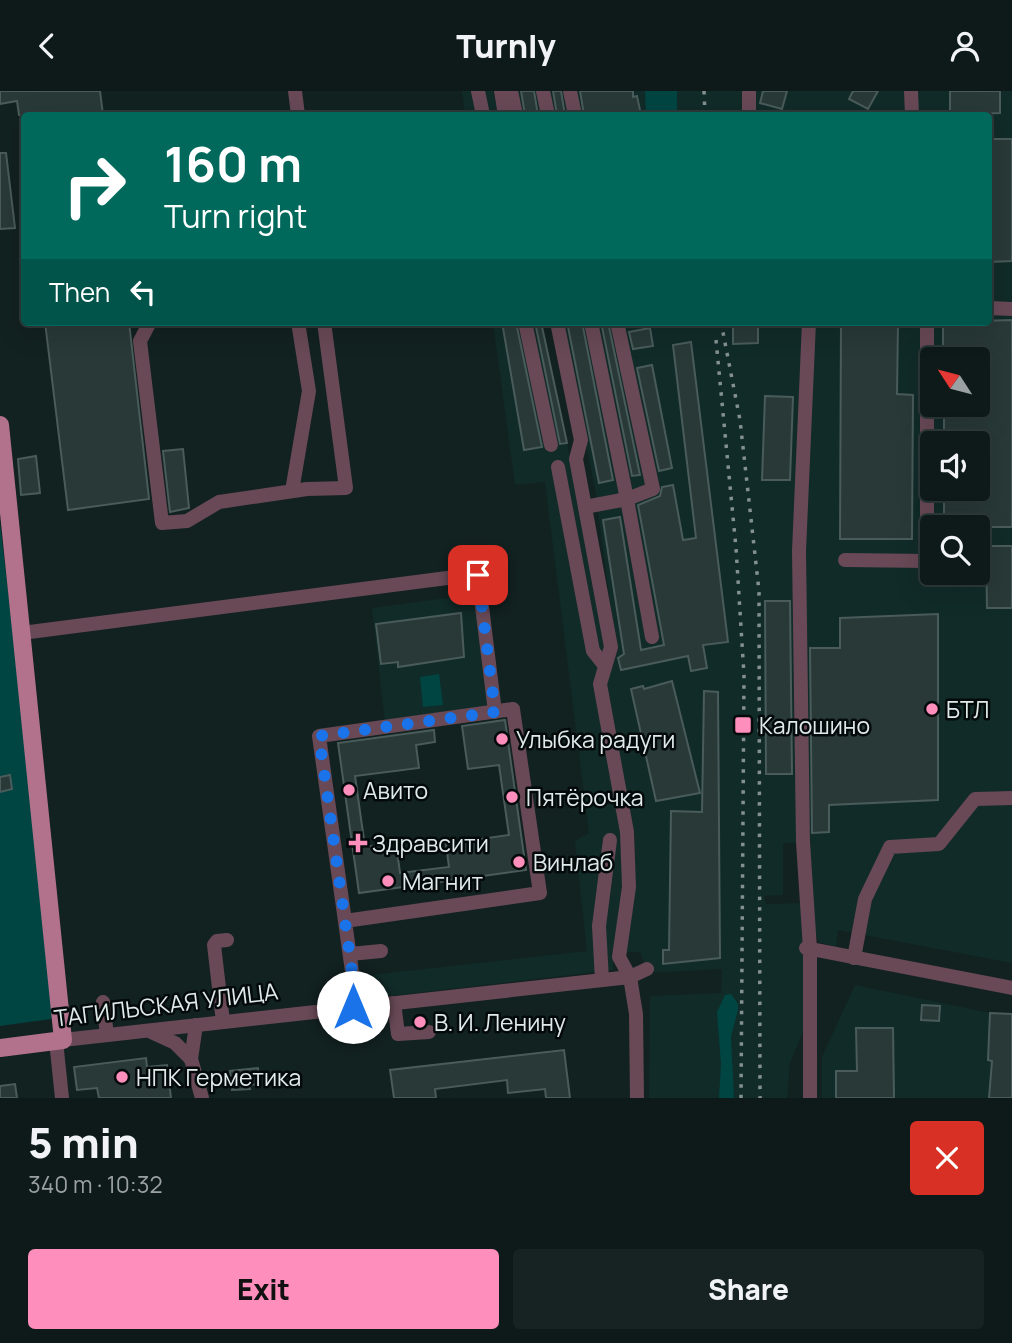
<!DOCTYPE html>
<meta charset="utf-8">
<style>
body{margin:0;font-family:Manrope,sans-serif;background:#172322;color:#f1f3f6;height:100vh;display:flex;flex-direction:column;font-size:26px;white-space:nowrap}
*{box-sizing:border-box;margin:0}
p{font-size:23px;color:#9ba1a2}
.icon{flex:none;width:38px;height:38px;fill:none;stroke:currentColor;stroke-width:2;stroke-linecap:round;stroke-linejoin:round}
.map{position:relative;height:1007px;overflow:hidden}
.drawer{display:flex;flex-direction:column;background:#0e1a19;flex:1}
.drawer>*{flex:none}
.hud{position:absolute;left:21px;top:21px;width:971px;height:214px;border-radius:7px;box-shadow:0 7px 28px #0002,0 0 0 2px #2e3838;background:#00695c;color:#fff;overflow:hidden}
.needle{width:46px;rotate:306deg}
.fabs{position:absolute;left:920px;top:256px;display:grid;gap:14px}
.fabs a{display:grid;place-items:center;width:70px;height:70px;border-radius:7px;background:#0e1a19;box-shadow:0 7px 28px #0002,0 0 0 2px #2e3838;font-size:35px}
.pin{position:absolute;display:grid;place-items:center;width:60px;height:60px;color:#fff;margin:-30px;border-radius:14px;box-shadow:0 4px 10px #0006}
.me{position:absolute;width:77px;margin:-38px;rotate:0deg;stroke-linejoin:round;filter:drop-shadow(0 0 5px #0008)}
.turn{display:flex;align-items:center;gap:24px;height:147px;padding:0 28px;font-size:32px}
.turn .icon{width:91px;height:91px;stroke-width:2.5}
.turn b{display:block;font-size:49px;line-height:60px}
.then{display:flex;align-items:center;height:66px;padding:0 28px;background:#0003;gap:14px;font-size:26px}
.round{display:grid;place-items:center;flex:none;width:74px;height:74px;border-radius:7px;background:#172322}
.headline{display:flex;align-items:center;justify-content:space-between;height:119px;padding:0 28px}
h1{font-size:42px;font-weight:800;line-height:52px}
.primary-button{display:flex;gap:14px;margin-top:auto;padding:14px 28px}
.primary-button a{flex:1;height:80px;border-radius:7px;background:#fe8ebc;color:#111;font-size:28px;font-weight:800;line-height:80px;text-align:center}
.primary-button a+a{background:#172322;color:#f1f3f6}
header{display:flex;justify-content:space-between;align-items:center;height:91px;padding:0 28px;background:#0e1a19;font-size:32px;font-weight:800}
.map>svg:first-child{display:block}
.built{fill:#112b29;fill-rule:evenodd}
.green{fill:#014543}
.building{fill:#283938;stroke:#495b5a;stroke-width:2}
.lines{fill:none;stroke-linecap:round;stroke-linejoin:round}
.minor{stroke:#684955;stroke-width:14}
.major{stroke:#b3728b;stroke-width:18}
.rail{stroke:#849190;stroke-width:3.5;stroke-dasharray:3.5 7;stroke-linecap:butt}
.route{stroke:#1a73e8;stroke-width:12;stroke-dasharray:0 21.6}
.poi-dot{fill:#fe8ebc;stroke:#040a09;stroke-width:2.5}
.labels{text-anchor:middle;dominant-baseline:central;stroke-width:5;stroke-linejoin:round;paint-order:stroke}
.poi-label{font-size:23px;fill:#e0eaea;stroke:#040a09;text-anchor:start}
.street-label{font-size:23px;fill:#e0eaea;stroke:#040a09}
</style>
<header><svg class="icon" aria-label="back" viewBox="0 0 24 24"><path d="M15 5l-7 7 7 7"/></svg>Turnly<svg class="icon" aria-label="person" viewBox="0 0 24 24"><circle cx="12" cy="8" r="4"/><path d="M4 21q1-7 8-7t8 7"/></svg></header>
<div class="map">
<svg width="1012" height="1007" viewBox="0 0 1012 1007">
<rect width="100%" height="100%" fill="#122221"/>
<g class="built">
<polygon points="462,0 493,0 498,24 465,24"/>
<path d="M517 0H1012V872L838 839 836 856 819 851 813 837 809 751 783 752V804L764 805 766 813 804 812 806 934 790 972 787 1007H649L650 905 721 902 722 878 648 882 640 861H623L634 801 635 746 605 595 616 556 595 398 562 231H989V24H522ZM933 268H978V313H933ZM933 352H978V397H933ZM933 436H978V481H933Z"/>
<polygon points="493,231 541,231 567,352 605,555 595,592 621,746 625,799 614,857 613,879 363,908 361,885 587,860 575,750 589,742 545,391 515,394"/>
<polygon points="476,503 491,615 385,632 372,517"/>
<polygon points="855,894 990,922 1012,1007 822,1007 822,966"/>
</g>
<g class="green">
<polygon points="645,0 677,0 677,24 646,24"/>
<polygon points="0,432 44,805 52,925 51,928 0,935"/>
<polygon points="439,583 443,614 423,616 420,586"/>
<polygon points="731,903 738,913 738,919 731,946 734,1007 719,1007 721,973 717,921 725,904"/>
</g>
<g class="building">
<polygon points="0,0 100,0 103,24 19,24 17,10 0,13"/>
<polygon points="521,0 534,0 538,24 525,24"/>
<polygon points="553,0 561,0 565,24 557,24"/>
<polygon points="580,0 633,0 633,6 637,5 641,24 584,24"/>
<polygon points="763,0 787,0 782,18 760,12"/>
<polygon points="853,0 878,0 868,18 849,8"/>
<polygon points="950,0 1000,0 1000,22 950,24"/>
<polygon points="989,48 1012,48 1012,170 989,171"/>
<polygon points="0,62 6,62 15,137 0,138"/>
<polygon points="1012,229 1012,436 944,436 944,397 978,397 978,352 944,352 944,313 978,313 978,268 943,268 943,231"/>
<polygon points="45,231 129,231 149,408 68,419"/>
<polygon points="502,231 516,231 542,356 524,359"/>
<polygon points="535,231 541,231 567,352 560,353"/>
<polygon points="567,231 582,231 613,389 599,392"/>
<polygon points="601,231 608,231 640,384 632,385"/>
<polygon points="733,231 758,231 758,252 733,253"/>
<polygon points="841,231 898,231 897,303 913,304 912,448 840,448"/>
<polygon points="650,237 653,255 633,258 629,241"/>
<polygon points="691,251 728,551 703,554 707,577 691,580 688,565 621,579 618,567 624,563 603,429 620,426 641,559 664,554 638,414 660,405 662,396 673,394 683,449 696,447 673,254"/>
<polygon points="652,274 672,377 659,380 637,277"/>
<polygon points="765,305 793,306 790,389 762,389"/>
<polygon points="183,358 189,417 170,421 163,360"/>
<polygon points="36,365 40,402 21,404 18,368"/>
<polygon points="986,455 1012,455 1012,517 987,517"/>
<polygon points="765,510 790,510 792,683 766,683"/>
<polygon points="461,522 464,566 398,576 398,571 381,573 376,533"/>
<polygon points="938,523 938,709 829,714 829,741 812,742 810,557 840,557 840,527"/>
<polygon points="672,590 700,702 656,710 631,598 643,595 644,598"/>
<polygon points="704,600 718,601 720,867 663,873 663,859 669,859 671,720 702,721"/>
<polygon points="505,629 526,779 359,802 338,652 434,639 435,651 416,654 419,677 355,685 365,756 396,752 400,782 449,776 446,753 509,744 499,674 468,678 462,635"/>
<polygon points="10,684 12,698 0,701 0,686"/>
<polygon points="922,914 940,915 939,930 921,929"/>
<polygon points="990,922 1012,923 1012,1007 989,1007 992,970 988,969"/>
<polygon points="856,937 893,937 894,1007 836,1007 836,980 857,980"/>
<polygon points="564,959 570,1007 546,1007 545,998 508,1002 507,989 435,998 436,1007 394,1007 390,979"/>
<polygon points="146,967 147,976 167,974 171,1007 99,1007 97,997 77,999 74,976"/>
<polygon points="258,977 260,993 249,994 250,998 232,999 230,980"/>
<polygon points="15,993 17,1007 0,1007 0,995"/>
</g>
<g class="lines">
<g class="minor">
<polyline points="295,0 298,24"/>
<polyline points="478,0 483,24"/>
<polyline points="501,0 505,24"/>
<polyline points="511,0 516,24"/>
<polyline points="543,0 548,24"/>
<polyline points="570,0 575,24"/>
<polyline points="911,0 912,24"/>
<polyline points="749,24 749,0"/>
<polyline points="989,217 1012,218"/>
<polyline points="150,231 140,250 162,432 187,430 219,411 307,398 346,397 324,231"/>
<polyline points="525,231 551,354"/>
<polyline points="557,231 581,349 576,368 611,556 600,593 627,741 629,796 619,866 630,886 636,923 637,1007"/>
<polyline points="591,231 627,408 652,546"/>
<polyline points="809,231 799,460 803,751 810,858 810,1007"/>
<polyline points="558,376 593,560 605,575"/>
<polyline points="292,400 309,300 298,231"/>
<polyline points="585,416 627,408 653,398 617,231"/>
<polyline points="845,469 927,470 927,231"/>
<polyline points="22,542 478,483 495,621"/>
<polyline points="345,830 540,802 513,618 319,645 357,916"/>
<polyline points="806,857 1012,897"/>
<polyline points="350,863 381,860"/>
<polyline points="854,867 865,808 890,756 939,753 975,708 1012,707"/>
<polyline points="602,889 599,835 610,749"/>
<polyline points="103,911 107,944"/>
<polyline points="394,912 398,943 429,941"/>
<polyline points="223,931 214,854 217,850 227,849"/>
<polyline points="196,934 191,968 202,1007"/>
<polyline points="151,941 175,952 191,968"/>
<polyline points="63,949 630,886 647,878"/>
<polyline points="56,950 62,1007"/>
</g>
<polyline class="major" points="0,334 63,949 0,957"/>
<g class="rail">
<polyline points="704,0 705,24"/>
<polyline points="721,231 740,329 759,500 760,1007"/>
<polyline points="716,249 736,457 744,584 741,1007"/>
</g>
</g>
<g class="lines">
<polyline class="route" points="353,916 357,916 319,645 495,621 478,484"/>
</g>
<g class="poi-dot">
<circle cx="932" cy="618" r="7"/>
<rect x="734" y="625" width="18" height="18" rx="3.5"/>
<circle cx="502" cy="648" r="7"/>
<circle cx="349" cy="699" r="7"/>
<circle cx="512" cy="706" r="7"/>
<path d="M354.5 741.5h7v7h7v7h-7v7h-7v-7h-7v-7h7z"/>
<circle cx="519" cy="771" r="7"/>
<circle cx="388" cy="790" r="7"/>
<circle cx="420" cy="931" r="7"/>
<circle cx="122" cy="986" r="7"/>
</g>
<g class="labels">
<g class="poi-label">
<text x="946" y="618">БТЛ</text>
<text x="759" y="634">Калошино</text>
<text x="516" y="648">Улыбка радуги</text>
<text x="363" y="699">Авито</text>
<text x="526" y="706">Пятёрочка</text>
<text x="372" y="752">Здравсити</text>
<text x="533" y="771">Винлаб</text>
<text x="402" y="790">Магнит</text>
<text x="434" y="931">В. И. Ленину</text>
<text x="136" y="986">НПК Герметика</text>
</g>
<g class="street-label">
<text transform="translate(166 913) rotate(-7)">ТАГИЛЬСКАЯ УЛИЦА</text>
</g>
</g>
</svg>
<div class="fabs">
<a><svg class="needle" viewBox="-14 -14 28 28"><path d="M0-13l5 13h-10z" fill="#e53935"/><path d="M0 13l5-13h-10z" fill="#9ba1a2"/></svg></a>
<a><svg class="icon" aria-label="sound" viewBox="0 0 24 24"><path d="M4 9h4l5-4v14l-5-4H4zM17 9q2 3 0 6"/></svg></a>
<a><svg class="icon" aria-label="search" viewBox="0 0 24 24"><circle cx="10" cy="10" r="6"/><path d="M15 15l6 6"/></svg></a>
</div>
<div class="pin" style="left:478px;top:484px;background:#d93025"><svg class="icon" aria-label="arrive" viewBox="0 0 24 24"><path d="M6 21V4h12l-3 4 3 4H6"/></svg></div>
<svg class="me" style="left:353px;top:916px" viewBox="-20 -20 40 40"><circle r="19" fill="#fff"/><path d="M0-13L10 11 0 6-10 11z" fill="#1a73e8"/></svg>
<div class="hud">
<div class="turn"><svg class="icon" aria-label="right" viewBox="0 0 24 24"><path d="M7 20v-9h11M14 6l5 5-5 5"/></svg><div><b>160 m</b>Turn right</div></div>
<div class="then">Then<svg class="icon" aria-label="left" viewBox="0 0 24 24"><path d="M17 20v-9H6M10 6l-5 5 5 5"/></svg></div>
</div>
</div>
<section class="drawer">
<div class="headline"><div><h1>5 min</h1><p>340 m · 10:32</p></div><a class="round" style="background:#d93025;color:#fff"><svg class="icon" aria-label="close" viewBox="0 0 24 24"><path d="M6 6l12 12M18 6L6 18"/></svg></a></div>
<div class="primary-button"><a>Exit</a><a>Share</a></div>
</section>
